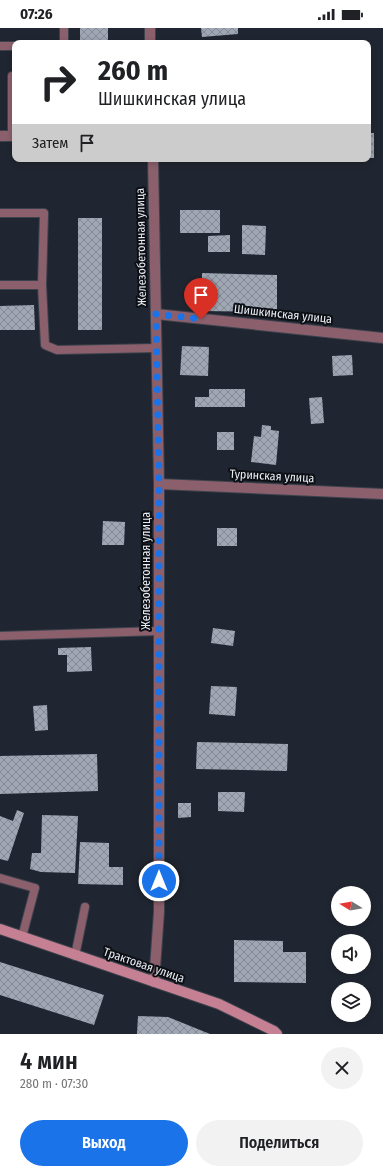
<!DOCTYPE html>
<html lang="ru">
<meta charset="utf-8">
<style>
body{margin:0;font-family:"Fira Sans Condensed",sans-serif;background:#f2f2f2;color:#202124;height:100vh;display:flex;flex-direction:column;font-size:15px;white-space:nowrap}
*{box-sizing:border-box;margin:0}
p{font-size:13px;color:#757577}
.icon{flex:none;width:22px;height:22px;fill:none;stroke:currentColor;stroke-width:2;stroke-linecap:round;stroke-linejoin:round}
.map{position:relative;height:1006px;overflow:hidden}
.sheet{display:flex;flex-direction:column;background:#fff;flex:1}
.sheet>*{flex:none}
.guide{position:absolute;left:12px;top:12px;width:359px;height:122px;border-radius:8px;box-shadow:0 2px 6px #0003;background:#fff;color:#202124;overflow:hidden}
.needle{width:26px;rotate:281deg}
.buttons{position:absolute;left:331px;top:858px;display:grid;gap:8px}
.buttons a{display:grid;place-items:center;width:40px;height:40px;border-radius:50%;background:#fff;box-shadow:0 2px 6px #0003;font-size:20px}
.pin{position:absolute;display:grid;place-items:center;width:34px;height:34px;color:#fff;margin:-41px -17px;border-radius:50% 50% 50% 0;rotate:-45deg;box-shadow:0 0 4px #0007}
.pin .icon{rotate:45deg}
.me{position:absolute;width:44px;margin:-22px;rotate:0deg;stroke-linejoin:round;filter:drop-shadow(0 0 3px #0008)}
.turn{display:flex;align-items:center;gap:14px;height:84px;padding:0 20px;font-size:18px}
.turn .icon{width:52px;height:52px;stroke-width:2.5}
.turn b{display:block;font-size:28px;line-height:34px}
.then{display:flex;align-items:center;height:38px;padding:0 20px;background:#0003;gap:8px;font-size:15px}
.round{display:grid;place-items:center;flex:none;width:42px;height:42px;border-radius:21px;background:#f2f2f2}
.overview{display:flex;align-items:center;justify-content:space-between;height:68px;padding:0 20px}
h1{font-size:24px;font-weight:600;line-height:30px}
.primary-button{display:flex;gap:8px;margin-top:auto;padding:8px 20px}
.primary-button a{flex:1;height:46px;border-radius:24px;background:#1a73e8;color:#fff;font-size:16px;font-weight:600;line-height:46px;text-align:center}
.primary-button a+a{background:#f2f2f2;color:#202124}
.status{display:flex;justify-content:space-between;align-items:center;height:28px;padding:0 20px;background:#fff;direction:ltr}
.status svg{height:11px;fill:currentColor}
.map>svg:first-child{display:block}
.building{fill:url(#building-cross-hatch)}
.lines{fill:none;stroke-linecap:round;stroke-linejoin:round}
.service-casing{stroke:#3c424c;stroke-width:10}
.minor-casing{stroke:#3c424c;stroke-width:12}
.secondary-casing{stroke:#3c424c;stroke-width:12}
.service{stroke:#8b606c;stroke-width:8}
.minor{stroke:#8b606c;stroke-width:10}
.secondary{stroke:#c58093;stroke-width:10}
.route{stroke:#1a73e8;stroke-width:7;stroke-dasharray:0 12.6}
.labels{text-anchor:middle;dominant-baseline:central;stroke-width:4;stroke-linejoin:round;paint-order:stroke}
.street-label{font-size:12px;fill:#e9edf4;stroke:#0c0f14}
</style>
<div class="status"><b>07:26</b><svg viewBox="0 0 49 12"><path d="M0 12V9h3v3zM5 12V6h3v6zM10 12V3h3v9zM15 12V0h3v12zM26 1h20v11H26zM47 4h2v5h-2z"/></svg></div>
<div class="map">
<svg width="383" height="1006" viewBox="0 0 383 1006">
<defs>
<pattern id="building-cross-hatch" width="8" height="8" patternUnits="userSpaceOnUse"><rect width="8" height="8" fill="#9fa7b4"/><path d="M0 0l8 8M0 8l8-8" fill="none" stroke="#848a94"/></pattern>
</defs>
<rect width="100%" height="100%" fill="#202631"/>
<g class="building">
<rect x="80" y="0" width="28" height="15"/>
<polygon points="201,0 238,0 238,6 202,9"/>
<rect x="368" y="105" width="6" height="25"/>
<rect x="180" y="182" width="40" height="23"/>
<rect x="78" y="190" width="24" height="112"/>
<polygon points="242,197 266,198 265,227 242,226"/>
<polygon points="230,207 230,224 208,224 208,208"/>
<polygon points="202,245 277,247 277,284 201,283"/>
<polygon points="34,277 35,302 0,302 0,278"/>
<polygon points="182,318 209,319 208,348 180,347"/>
<polygon points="352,327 353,347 333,348 332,328"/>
<polygon points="209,361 245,361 245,379 195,379 195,369 209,369"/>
<polygon points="322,369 324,395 311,396 309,370"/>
<polygon points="262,397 271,398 271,402 279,403 276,437 251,434 254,408 261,409"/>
<rect x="217" y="404" width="17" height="18"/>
<polygon points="103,493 125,494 124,517 102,517"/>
<rect x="217" y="500" width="20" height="18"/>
<polygon points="213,600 235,603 233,618 211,615"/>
<polygon points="91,619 92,643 67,644 67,627 58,627 58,620"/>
<polygon points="211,658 237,659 235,688 209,686"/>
<polygon points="47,677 48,702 35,703 33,678"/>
<polygon points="197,714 288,716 287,743 196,741"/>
<polygon points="97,726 98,763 0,766 0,728"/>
<polygon points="218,764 245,764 244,784 218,783"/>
<polygon points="178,775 191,775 191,789 178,790"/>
<polygon points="17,782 24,785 8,833 0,831 0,788 13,793"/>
<polygon points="42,787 78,788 75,845 41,844 30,841 32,825 41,825"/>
<polygon points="80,814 109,815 109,839 123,839 123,857 78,856"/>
<polygon points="234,912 283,913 283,924 306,924 306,955 234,954"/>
<polygon points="0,934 104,967 94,997 0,967"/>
<polygon points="138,988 168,989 210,1006 137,1006"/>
</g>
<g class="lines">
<defs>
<g id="service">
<polyline points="64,15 64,0"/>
<polyline points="0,18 15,18"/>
<polyline points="12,108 12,48"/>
<polyline points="0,185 44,185 42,257 45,317 57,322 156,320"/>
<polyline points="0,257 42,257"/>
<polyline points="0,608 159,603"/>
<polyline points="0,850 35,860 22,909"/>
<polyline points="75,928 85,879"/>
</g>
<g id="minor">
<polyline points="150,0 150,15"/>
<polyline points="0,108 15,108"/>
<polyline points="153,131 159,456 159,884 154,954"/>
<polyline points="156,286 383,310"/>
<polyline points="159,456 383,466"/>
</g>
<polyline id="secondary" points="0,901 219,976 274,1003 277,1006"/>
</defs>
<use href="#service" class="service-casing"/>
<use href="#minor" class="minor-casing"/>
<use href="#secondary" class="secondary-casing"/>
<use href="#service" class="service"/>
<use href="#minor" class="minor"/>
<use href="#secondary" class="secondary"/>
</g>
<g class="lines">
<polyline class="route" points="159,853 159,456 156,286 201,291"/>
</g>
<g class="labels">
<g class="street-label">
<text transform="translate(141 219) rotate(-91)">Железобетонная улица</text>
<text transform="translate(283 286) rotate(6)">Шишкинская улица</text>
<text transform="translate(272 448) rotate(3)">Туринская улица</text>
<text transform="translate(146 543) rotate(-90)">Железобетонная улица</text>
<text transform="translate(144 937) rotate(19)">Трактовая улица</text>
</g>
</g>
</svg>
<div class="buttons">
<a><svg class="needle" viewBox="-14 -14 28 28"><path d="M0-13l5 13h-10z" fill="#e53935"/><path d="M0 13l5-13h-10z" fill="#757577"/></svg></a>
<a><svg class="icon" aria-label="sound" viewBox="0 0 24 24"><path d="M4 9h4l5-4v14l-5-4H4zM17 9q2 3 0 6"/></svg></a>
<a><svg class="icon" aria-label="layers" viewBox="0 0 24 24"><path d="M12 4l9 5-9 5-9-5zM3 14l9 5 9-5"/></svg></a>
</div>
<div class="pin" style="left:201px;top:291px;background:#d93025"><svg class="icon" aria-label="arrive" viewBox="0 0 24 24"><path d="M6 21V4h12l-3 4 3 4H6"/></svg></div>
<svg class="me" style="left:159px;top:853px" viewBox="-20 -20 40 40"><circle r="17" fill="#1a73e8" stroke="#fff" stroke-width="3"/><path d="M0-11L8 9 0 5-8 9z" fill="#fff"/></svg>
<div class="guide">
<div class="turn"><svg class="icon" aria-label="right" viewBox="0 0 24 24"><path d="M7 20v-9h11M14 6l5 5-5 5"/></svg><div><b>260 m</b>Шишкинская улица</div></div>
<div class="then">Затем<svg class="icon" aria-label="arrive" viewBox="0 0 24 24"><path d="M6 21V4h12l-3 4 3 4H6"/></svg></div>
</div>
</div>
<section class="sheet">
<div class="overview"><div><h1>4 мин</h1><p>280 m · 07:30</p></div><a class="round"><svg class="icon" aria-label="close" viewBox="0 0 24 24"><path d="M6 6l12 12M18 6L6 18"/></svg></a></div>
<div class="primary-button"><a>Выход</a><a>Поделиться</a></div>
</section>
